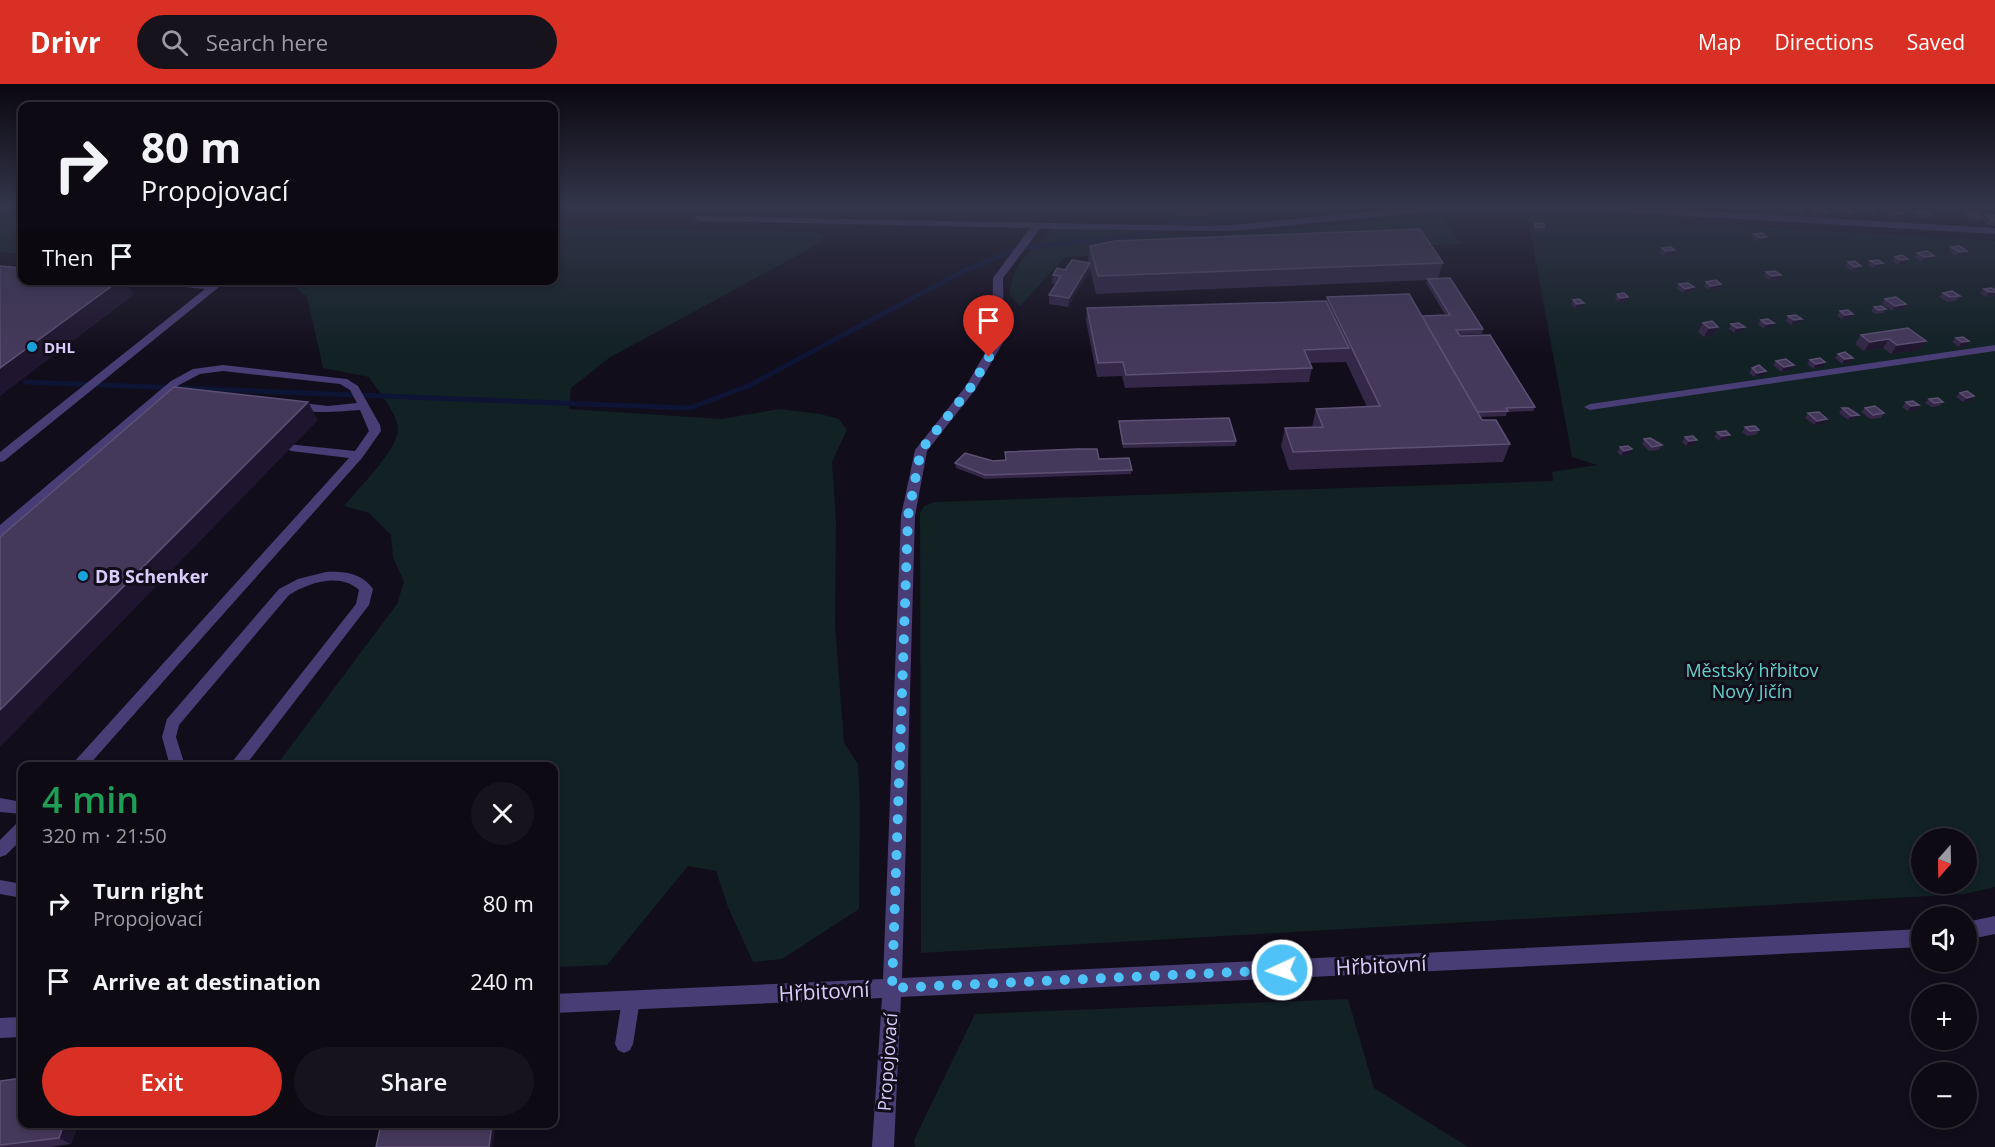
<!DOCTYPE html>
<meta charset="utf-8">
<style>
body{margin:0;font-family:"Open Sans",sans-serif;background:#17131d;color:#f1f3f6;height:100vh;display:flex;flex-direction:column;font-size:22px;white-space:nowrap}
*{box-sizing:border-box;margin:0}
p{font-size:20px;color:#9b9aa0}
.icon{flex:none;width:33px;height:33px;fill:none;stroke:currentColor;stroke-width:2;stroke-linecap:round;stroke-linejoin:round}
.map{position:relative;flex:1;overflow:hidden}
.panel{position:absolute;left:18px;top:678px;width:540px;height:366px;display:flex;flex-direction:column;background:#0e0a14;border-radius:12px;box-shadow:0 3px 9px #0003,0 0 0 2px #2e2b34}
.panel>*{flex:none}
.hud{position:absolute;left:18px;top:18px;width:540px;height:183px;border-radius:12px;box-shadow:0 3px 9px #0003,0 0 0 2px #2e2b34;background:#0e0a14;color:#f1f3f6;overflow:hidden}
.needle{width:39px;rotate:200deg}
.fabs{position:absolute;left:1911px;top:744px;display:grid;gap:12px}
.fabs a{display:grid;place-items:center;width:66px;height:66px;border-radius:50%;background:#0e0a14;box-shadow:0 3px 9px #0003,0 0 0 2px #2e2b34;font-size:30px}
.pin{position:absolute;display:grid;place-items:center;width:51px;height:51px;color:#fff;margin:-62px -26px;border-radius:50% 50% 50% 0;rotate:-45deg;box-shadow:0 0 6px #0007}
.pin .icon{rotate:45deg}
.me{position:absolute;width:66px;margin:-33px;rotate:267deg;stroke-linejoin:round;filter:drop-shadow(0 0 4px #0008)}
.turn{display:flex;align-items:center;gap:21px;height:126px;padding:0 24px;font-size:27px}
.turn .icon{width:78px;height:78px;stroke-width:2.5}
.turn b{display:block;font-size:42px;line-height:51px}
.then{display:flex;align-items:center;height:57px;padding:0 24px;background:#0003;gap:12px;font-size:22px}
.round{display:grid;place-items:center;flex:none;width:63px;height:63px;border-radius:32px;background:#17131d}
.headline{display:flex;align-items:center;justify-content:space-between;height:102px;padding:0 24px}
h1{font-size:36px;font-weight:600;line-height:45px;color:#1e9e55}
.primary-button{display:flex;gap:12px;margin-top:auto;padding:12px 24px}
.primary-button a{flex:1;height:69px;border-radius:36px;background:#d93025;color:#fff;font-size:24px;font-weight:600;line-height:69px;text-align:center}
.primary-button a+a{background:#17131d;color:#f1f3f6}
ul{padding:0;list-style:none}
li{display:flex;align-items:center;gap:18px;height:78px;padding:0 24px}
li div{flex:1}
li b{display:block;font-size:22px}
li em{font-style:normal}
header{display:flex;align-items:center;gap:36px;box-sizing:border-box;height:84px;padding:0 30px;background:#d93025;color:#fff}
header strong{font-size:28px}
nav{display:flex;gap:33px;margin-inline-start:auto;font-size:21px}
.search{width:420px;height:54px;background:#17131d;display:flex;align-items:center;gap:15px;box-sizing:border-box;padding:0 21px;border-radius:33px;color:#9b9aa0;font-size:22px}
.map>svg:first-child{display:block}
.green{fill:#112124;fill-rule:evenodd}
.lines{fill:none;stroke-linecap:round;stroke-linejoin:round}
.stream{stroke:#0d1434;stroke-width:5}
.lane{fill:#493d75;fill-rule:evenodd}
.street{fill:#493d75;fill-rule:evenodd}
.wall{fill:#342747}
.shaded-wall{fill:#1f152e}
.building{fill:#45395b;stroke:#5d5074;stroke-width:1.5}
.route{stroke:#4fc3f7;stroke-width:10;stroke-dasharray:0 18}
.poi-dot{fill:#17a3da;stroke:#120d1b;stroke-width:2}
.labels{text-anchor:middle;dominant-baseline:central;stroke-width:6;stroke-linejoin:round;paint-order:stroke}
.far-poi-label{font-size:15px;font-weight:bold;fill:#daccfa;stroke:#120d1b;text-anchor:start}
.poi-label{font-size:18px;font-weight:bold;fill:#daccfa;stroke:#120d1b;text-anchor:start}
.park-label{font-size:18px;fill:#61d1c9;stroke:#120d1b}
.street-label{font-size:18px;fill:#daccfa;stroke:#120d1b}
.near-street-label{font-size:21px;fill:#daccfa;stroke:#120d1b}
</style>
<header>
<strong>Drivr</strong>
<div class="search"><svg class="icon" aria-label="search" viewBox="0 0 24 24"><circle cx="10" cy="10" r="6"/><path d="M15 15l6 6"/></svg>Search here</div>
<nav><a>Map</a><a>Directions</a><a>Saved</a></nav>
</header>
<div class="map">
<svg width="1995" height="1063" viewBox="0 0 1995 1063">
<rect width="100%" height="100%" fill="#120d1b"/>
<g class="green">
<polygon points="0,125 22,127 22,170 0,168"/>
<path d="M1527 130 1995 157V803L1965 810 921 869 920 429 924 422 935 418 1553 397 1552 388 1597 381 1572 373ZM1922 754H1966V800H1922Z"/>
<path d="M1440 132 1462 160 1065 173 1020 222 1010 211C1010 179 1036 160 1059 142L1205 153Z"/>
<path d="M554 144 780 147 817 148 824 152 821 157 807 166 609 274 571 304 569 325 722 335 779 325 820 330 839 335 847 346 832 378 836 438 835 540 844 659 858 680 860 721 859 825 782 875 753 878 728 823 716 787 688 782 607 881 554 883V682H276L397 520 404 498 393 473 391 451 369 429 344 422C357 406 398 365 398 346 398 329 378 307 369 293L323 284 307 213 294 201 300 196H554Z"/>
<polygon points="1348,915 1374,1004 1468,1063 915,1063 914,1056 975,930"/>
</g>
<g class="lines">
<polyline class="stream" points="25,298 690,324 748,302 963,187 1020,164 1128,153 1152,148 1164,140 1252,134 1274,122"/>
<g class="lane">
<polygon points="140,196 178,196 214,200 219,203 4,377 0,378 0,368 205,205 144,199"/>
<polygon points="1995,261 1995,267 1590,326 1584,323 1590,320"/>
<path d="M223 281 347 295 358 302 380 341 381 347 362 374 88 682H72L74 678 349 374 291 367 285 363 287 360 355 367 369 347 360 326C342 327 302 332 288 321L294 318 328 322 357 319 350 306 340 300 223 287 200 290 179 301 4 451 0 452V441L171 297 193 285Z"/>
<path d="M326 488C344 487 362 489 373 505L369 521 245 682H229L356 520 359 506C340 488 308 499 289 511L179 641 176 653 185 682H170L162 653 167 635 279 505 298 495Z"/>
<polygon points="0,714 22,718 22,730 0,728"/>
<polygon points="22,738 22,755 6,771 0,773 0,756 16,740"/>
<polygon points="0,796 22,800 22,814 0,810"/>
<polygon points="631,907 637,910 640,916 633,960 630,966 624,969 618,966 615,960 622,916 625,910"/>
</g>
<g class="street">
<polygon points="1423,122 1461,122 1456,125 1232,147 1040,145 1003,194 1004,257 975,306 927,367 915,432 902,894 1922,845 1922,863 901,913 894,1063 872,1063 882,914 554,929 554,910 883,895 901,432 915,366 966,302 992,257 993,194 1030,144 699,137 694,134 695,132 1199,142 1232,141"/>
<polygon points="1564,122 1624,122 1995,144 1995,150 1569,125"/>
<polygon points="1995,832 1995,850 1966,856 1966,838"/>
<polygon points="22,933 22,953 0,954 0,934"/>
</g>
</g>
<g class="wall">
<polygon points="720,122 756,122 755,125 721,125"/>
<rect x="794" y="122" width="25" height="3"/>
<polygon points="913,122 956,122 955,128 913,127"/>
<polygon points="1175,122 1217,122 1217,123 1216,131 1176,132"/>
<polygon points="1316,122 1334,122 1334,124 1318,125"/>
<polygon points="1790,122 1803,122 1805,126 1803,130 1792,129 1789,124"/>
<polygon points="1813,122 1827,123 1831,128 1828,132 1814,131 1811,126"/>
<polygon points="1836,122 1853,128 1851,132 1841,131 1833,127"/>
<polygon points="1859,122 1874,122 1878,126 1875,131 1865,130 1857,126"/>
<polygon points="1888,123 1904,130 1902,134 1891,134 1885,127"/>
<polygon points="1914,127 1931,131 1929,135 1914,134 1911,131"/>
<polygon points="1968,127 1982,133 1979,137 1968,136 1965,131"/>
<polygon points="1986,130 1995,131 1995,142 1989,141 1983,135"/>
<polygon points="1535,139 1544,144 1543,148 1534,147 1533,143"/>
<polygon points="1754,150 1765,157 1757,158 1752,154"/>
<polygon points="1090,162 1443,179 1438,194 1483,245 1482,250 1459,251 1460,252 1535,323 1533,327 1507,328 1506,332 1480,333 1482,336 1510,360 1503,378 1289,386 1281,362 1285,344 1312,343 1316,325 1367,323 1346,278 1310,279 1312,284 1309,298 1125,304 1122,292 1097,293 1086,237 1087,224 1326,217 1327,213 1422,232 1446,232 1426,199 1427,196 1096,210 1090,184 1089,188 1068,223 1049,220 1049,211 1056,200 1052,200 1053,191 1065,186 1088,179"/>
<polygon points="1951,163 1964,171 1956,172 1948,167"/>
<polygon points="1662,164 1673,170 1664,172 1659,168"/>
<polygon points="1917,169 1931,176 1922,178 1914,173"/>
<polygon points="1895,173 1905,180 1898,181 1892,177"/>
<polygon points="1870,177 1880,183 1873,184 1868,181"/>
<polygon points="1848,178 1861,182 1859,186 1852,187 1845,182"/>
<polygon points="1766,188 1778,195 1769,196 1764,192"/>
<polygon points="1706,198 1721,200 1718,205 1709,206 1704,202"/>
<polygon points="1679,200 1692,208 1683,209 1676,204"/>
<polygon points="1995,204 1994,212 1986,213 1980,209 1984,205 1994,205"/>
<polygon points="1943,209 1960,212 1956,217 1947,218 1939,213"/>
<polygon points="1617,210 1626,217 1618,218 1615,215"/>
<polygon points="1885,215 1906,220 1903,225 1892,227 1882,220"/>
<polygon points="1573,216 1582,223 1575,224 1571,220"/>
<polygon points="1874,223 1886,225 1883,229 1875,230 1871,227"/>
<polygon points="1840,227 1851,234 1842,235 1837,232"/>
<polygon points="1788,232 1799,239 1791,241 1786,237"/>
<polygon points="1761,236 1774,239 1771,243 1764,245 1758,240"/>
<polygon points="1703,239 1718,243 1713,252 1704,253 1698,248"/>
<polygon points="1731,240 1742,248 1734,249 1729,245"/>
<polygon points="1861,251 1926,257 1919,266 1891,270 1883,264 1864,267 1855,260"/>
<polygon points="1956,254 1969,257 1966,262 1959,263 1952,258"/>
<polygon points="1838,270 1853,274 1850,278 1842,280 1835,274"/>
<polygon points="1810,276 1822,283 1813,285 1807,280"/>
<polygon points="1776,277 1791,286 1781,288 1773,281"/>
<polygon points="1752,284 1766,287 1763,292 1754,293 1749,289"/>
<polygon points="1960,309 1974,312 1971,317 1963,318 1956,313"/>
<polygon points="1929,315 1943,318 1939,322 1931,323 1925,319"/>
<polygon points="1906,318 1919,321 1916,326 1908,327 1902,323"/>
<polygon points="1842,324 1856,335 1848,336 1839,329"/>
<polygon points="1865,324 1884,329 1881,334 1870,335 1861,328"/>
<polygon points="1808,329 1824,340 1814,341 1805,334"/>
<polygon points="1119,337 1236,357 1235,362 1123,364 1119,342"/>
<polygon points="1745,343 1759,346 1756,351 1747,352 1742,348"/>
<polygon points="1717,348 1727,355 1719,357 1714,353"/>
<polygon points="1685,353 1697,356 1694,360 1686,362 1682,358"/>
<polygon points="1644,355 1662,361 1659,366 1649,367 1642,360"/>
<polygon points="1620,363 1630,370 1621,372 1617,368"/>
<polygon points="1099,375 1132,386 1131,390 985,395 956,384 955,379 993,377"/>
<polygon points="0,997 22,1040 78,1040 71,1060 50,1063 0,1063"/>
</g>
<g class="shaded-wall">
<polygon points="1767,153 1765,157 1757,158 1760,154"/>
<polygon points="1675,166 1673,170 1664,172 1666,167"/>
<polygon points="1967,167 1964,171 1956,172 1959,168"/>
<polygon points="1934,172 1931,176 1922,178 1924,173"/>
<polygon points="1908,175 1905,180 1898,181 1901,176"/>
<polygon points="1090,179 1089,188 1068,223 1069,214"/>
<polygon points="1883,179 1880,183 1873,184 1876,180"/>
<polygon points="1861,182 1859,186 1852,187 1854,183"/>
<polygon points="1781,191 1778,195 1769,196 1772,192"/>
<polygon points="120,196 124,196 134,211 0,312 0,284"/>
<polygon points="1721,200 1718,205 1709,206 1711,202"/>
<polygon points="1694,203 1692,208 1683,209 1685,205"/>
<polygon points="1990,208 1995,208 1995,211 1986,213"/>
<polygon points="1628,213 1626,217 1618,218 1620,214"/>
<polygon points="1584,219 1582,223 1575,224 1577,220"/>
<polygon points="1906,220 1903,225 1892,227 1895,222"/>
<polygon points="1853,230 1851,234 1842,235 1845,231"/>
<polygon points="1802,235 1799,239 1791,241 1794,236"/>
<polygon points="1774,239 1771,243 1764,245 1766,240"/>
<polygon points="1718,243 1713,252 1704,253 1709,244"/>
<polygon points="1745,243 1742,248 1734,249 1737,244"/>
<polygon points="1889,255 1883,264 1864,267 1870,258"/>
<polygon points="1926,257 1919,266 1891,270 1897,261"/>
<polygon points="1969,257 1966,262 1959,263 1962,258"/>
<polygon points="1853,274 1850,278 1842,280 1845,275"/>
<polygon points="1825,278 1822,283 1813,285 1816,280"/>
<polygon points="1794,281 1791,286 1781,288 1784,283"/>
<polygon points="1766,287 1763,292 1754,293 1757,289"/>
<polygon points="1974,312 1971,317 1963,318 1967,314"/>
<polygon points="308,318 318,336 0,663 0,626"/>
<polygon points="1919,321 1916,326 1908,327 1911,322"/>
<polygon points="1859,331 1856,335 1848,336 1851,332"/>
<polygon points="1827,335 1824,340 1814,341 1817,337"/>
<polygon points="1730,351 1727,355 1719,357 1722,352"/>
<polygon points="1697,356 1694,360 1686,362 1689,357"/>
<polygon points="1632,365 1630,370 1621,372 1624,367"/>
<polygon points="64,1040 78,1040 71,1060 59,1054"/>
<polygon points="492,1040 496,1040 493,1063 489,1063"/>
</g>
<g class="building">
<polygon points="913,122 955,122 955,124"/>
<polygon points="1177,122 1217,122 1217,123 1177,124"/>
<polygon points="1793,122 1803,122 1805,126 1794,125"/>
<polygon points="1814,122 1827,123 1831,128 1817,127"/>
<polygon points="1836,122 1849,122 1853,128 1844,127"/>
<polygon points="1861,122 1874,122 1878,126 1868,126"/>
<polygon points="1888,123 1899,124 1904,130 1893,129"/>
<polygon points="1914,127 1928,127 1931,131 1917,130"/>
<polygon points="1968,127 1979,128 1982,133 1971,131"/>
<polygon points="1986,130 1995,131 1995,137 1992,137"/>
<polygon points="1535,139 1544,140 1544,144 1536,143"/>
<polygon points="1420,145 1443,179 1098,192 1090,162 1115,157"/>
<polygon points="1762,149 1767,153 1760,154 1754,150"/>
<polygon points="1959,162 1967,167 1959,168 1951,163"/>
<polygon points="1671,163 1675,166 1666,167 1662,164"/>
<polygon points="1927,167 1934,172 1924,173 1917,169"/>
<polygon points="1902,171 1908,175 1901,176 1895,173"/>
<polygon points="1072,176 1090,179 1069,214 1049,211 1061,192 1053,191 1057,184 1065,186"/>
<polygon points="1878,176 1883,179 1876,180 1870,177"/>
<polygon points="1855,177 1861,182 1854,183 1848,178"/>
<polygon points="0,182 22,184 22,196 120,196 0,284"/>
<polygon points="1775,187 1781,191 1772,192 1766,188"/>
<polygon points="1450,194 1483,245 1456,246 1460,252 1490,251 1535,323 1506,324 1508,327 1477,328 1422,232 1450,231 1428,195"/>
<polygon points="1716,196 1721,200 1711,202 1706,198"/>
<polygon points="1688,199 1694,203 1685,205 1679,200"/>
<polygon points="1992,204 1995,206 1995,208 1990,208 1984,205"/>
<polygon points="1952,207 1960,212 1950,213 1943,209"/>
<polygon points="1624,209 1628,213 1620,214 1617,210"/>
<polygon points="1409,210 1482,336 1496,336 1510,360 1293,368 1285,344 1323,343 1316,325 1380,322 1327,213"/>
<polygon points="1896,213 1906,220 1895,222 1885,215"/>
<polygon points="1579,215 1584,219 1577,220 1573,216"/>
<polygon points="1326,217 1349,264 1304,266 1312,284 1126,291 1123,278 1098,279 1087,224"/>
<polygon points="1881,222 1886,225 1878,226 1874,223"/>
<polygon points="1848,226 1853,230 1845,231 1840,227"/>
<polygon points="1796,231 1802,235 1794,236 1788,232"/>
<polygon points="1768,235 1774,239 1766,240 1761,236"/>
<polygon points="1712,237 1718,243 1709,244 1703,239"/>
<polygon points="1739,239 1745,243 1737,244 1731,240"/>
<polygon points="1908,244 1926,257 1897,261 1889,255 1870,258 1861,251"/>
<polygon points="1963,253 1969,257 1962,258 1956,254"/>
<polygon points="1845,268 1853,274 1845,275 1838,270"/>
<polygon points="1820,274 1825,278 1816,280 1810,276"/>
<polygon points="1786,275 1794,281 1784,283 1776,277"/>
<polygon points="1759,281 1766,287 1757,289 1752,284"/>
<polygon points="174,303 308,318 0,626 0,453"/>
<polygon points="1967,307 1974,312 1967,314 1960,309"/>
<polygon points="1938,314 1943,318 1934,319 1929,315"/>
<polygon points="1913,317 1919,321 1911,322 1906,318"/>
<polygon points="1875,322 1884,329 1873,331 1865,324"/>
<polygon points="1842,324 1848,324 1859,331 1851,332"/>
<polygon points="1819,328 1827,335 1817,337 1808,329"/>
<polygon points="1229,334 1236,357 1123,360 1119,337"/>
<polygon points="1755,342 1759,346 1750,347 1745,343"/>
<polygon points="1726,347 1730,351 1722,352 1717,348"/>
<polygon points="1693,352 1697,356 1689,357 1685,353"/>
<polygon points="1650,354 1662,361 1652,363 1644,355"/>
<polygon points="1628,362 1632,365 1624,367 1620,363"/>
<polygon points="1077,365 1097,365 1099,375 1129,374 1132,386 985,391 955,379 965,369 993,377 1006,376 1005,368"/>
<polygon points="22,994 22,1040 64,1040 59,1054 0,1061 0,997"/>
<polygon points="381,1040 492,1040 489,1063 376,1063"/>
</g>
<linearGradient id="sky" x2="0" y2="1"><stop stop-color="#0a070f"/><stop offset="0.45" stop-color="#33354a"/><stop offset="1" stop-color="#33354a" stop-opacity="0"/></linearGradient>
<rect width="1995" height="271" fill="url(#sky)"/>
<g class="lines">
<polyline class="route" points="989,273 971,303 921,366 908,432 892,904 1282,886"/>
</g>
<g class="poi-dot">
<circle cx="32" cy="263" r="6"/>
<circle cx="83" cy="492" r="6"/>
</g>
<g class="labels">
<g class="far-poi-label">
<text x="44" y="263">DHL</text>
</g>
<g class="poi-label">
<text x="95" y="492">DB Schenker</text>
</g>
<g class="park-label">
<text x="1752" y="586">Městský hřbitov<tspan x="1752" dy="21">Nový Jičín</tspan></text>
</g>
<g class="street-label">
<text transform="translate(887 978) rotate(-86)">Propojovací</text>
</g>
<g class="near-street-label">
<text transform="translate(1381 881) rotate(-3)">Hřbitovní</text>
<text transform="translate(824 907) rotate(-3)">Hřbitovní</text>
</g>
</g>
</svg>
<div class="fabs">
<a><svg class="needle" viewBox="-14 -14 28 28"><path d="M0-13l5 13h-10z" fill="#e53935"/><path d="M0 13l5-13h-10z" fill="#9b9aa0"/></svg></a>
<a><svg class="icon" aria-label="sound" viewBox="0 0 24 24"><path d="M4 9h4l5-4v14l-5-4H4zM17 9q2 3 0 6"/></svg></a>
<a>+</a>
<a>−</a>
</div>
<div class="pin" style="left:989px;top:273px;background:#d93025"><svg class="icon" aria-label="arrive" viewBox="0 0 24 24"><path d="M6 21V4h12l-3 4 3 4H6"/></svg></div>
<svg class="me" style="left:1282px;top:886px" viewBox="-20 -20 40 40"><circle r="17" fill="#4fc3f7" stroke="#fff" stroke-width="3"/><path d="M0-11L8 9 0 5-8 9z" fill="#fff"/></svg>
<div class="hud">
<div class="turn"><svg class="icon" aria-label="right" viewBox="0 0 24 24"><path d="M7 20v-9h11M14 6l5 5-5 5"/></svg><div><b>80 m</b>Propojovací</div></div>
<div class="then">Then<svg class="icon" aria-label="arrive" viewBox="0 0 24 24"><path d="M6 21V4h12l-3 4 3 4H6"/></svg></div>
</div>
<section class="panel">
<div class="headline"><div><h1>4 min</h1><p>320 m · 21:50</p></div><a class="round"><svg class="icon" aria-label="close" viewBox="0 0 24 24"><path d="M6 6l12 12M18 6L6 18"/></svg></a></div>
<ul>
<li><svg class="icon" aria-label="right" viewBox="0 0 24 24"><path d="M7 20v-9h11M14 6l5 5-5 5"/></svg><div><b>Turn right</b><p>Propojovací</p></div><em>80 m</em></li>
<li><svg class="icon" aria-label="arrive" viewBox="0 0 24 24"><path d="M6 21V4h12l-3 4 3 4H6"/></svg><div><b>Arrive at destination</b></div><em>240 m</em></li>
</ul>
<div class="primary-button"><a>Exit</a><a>Share</a></div>
</section>
</div>
